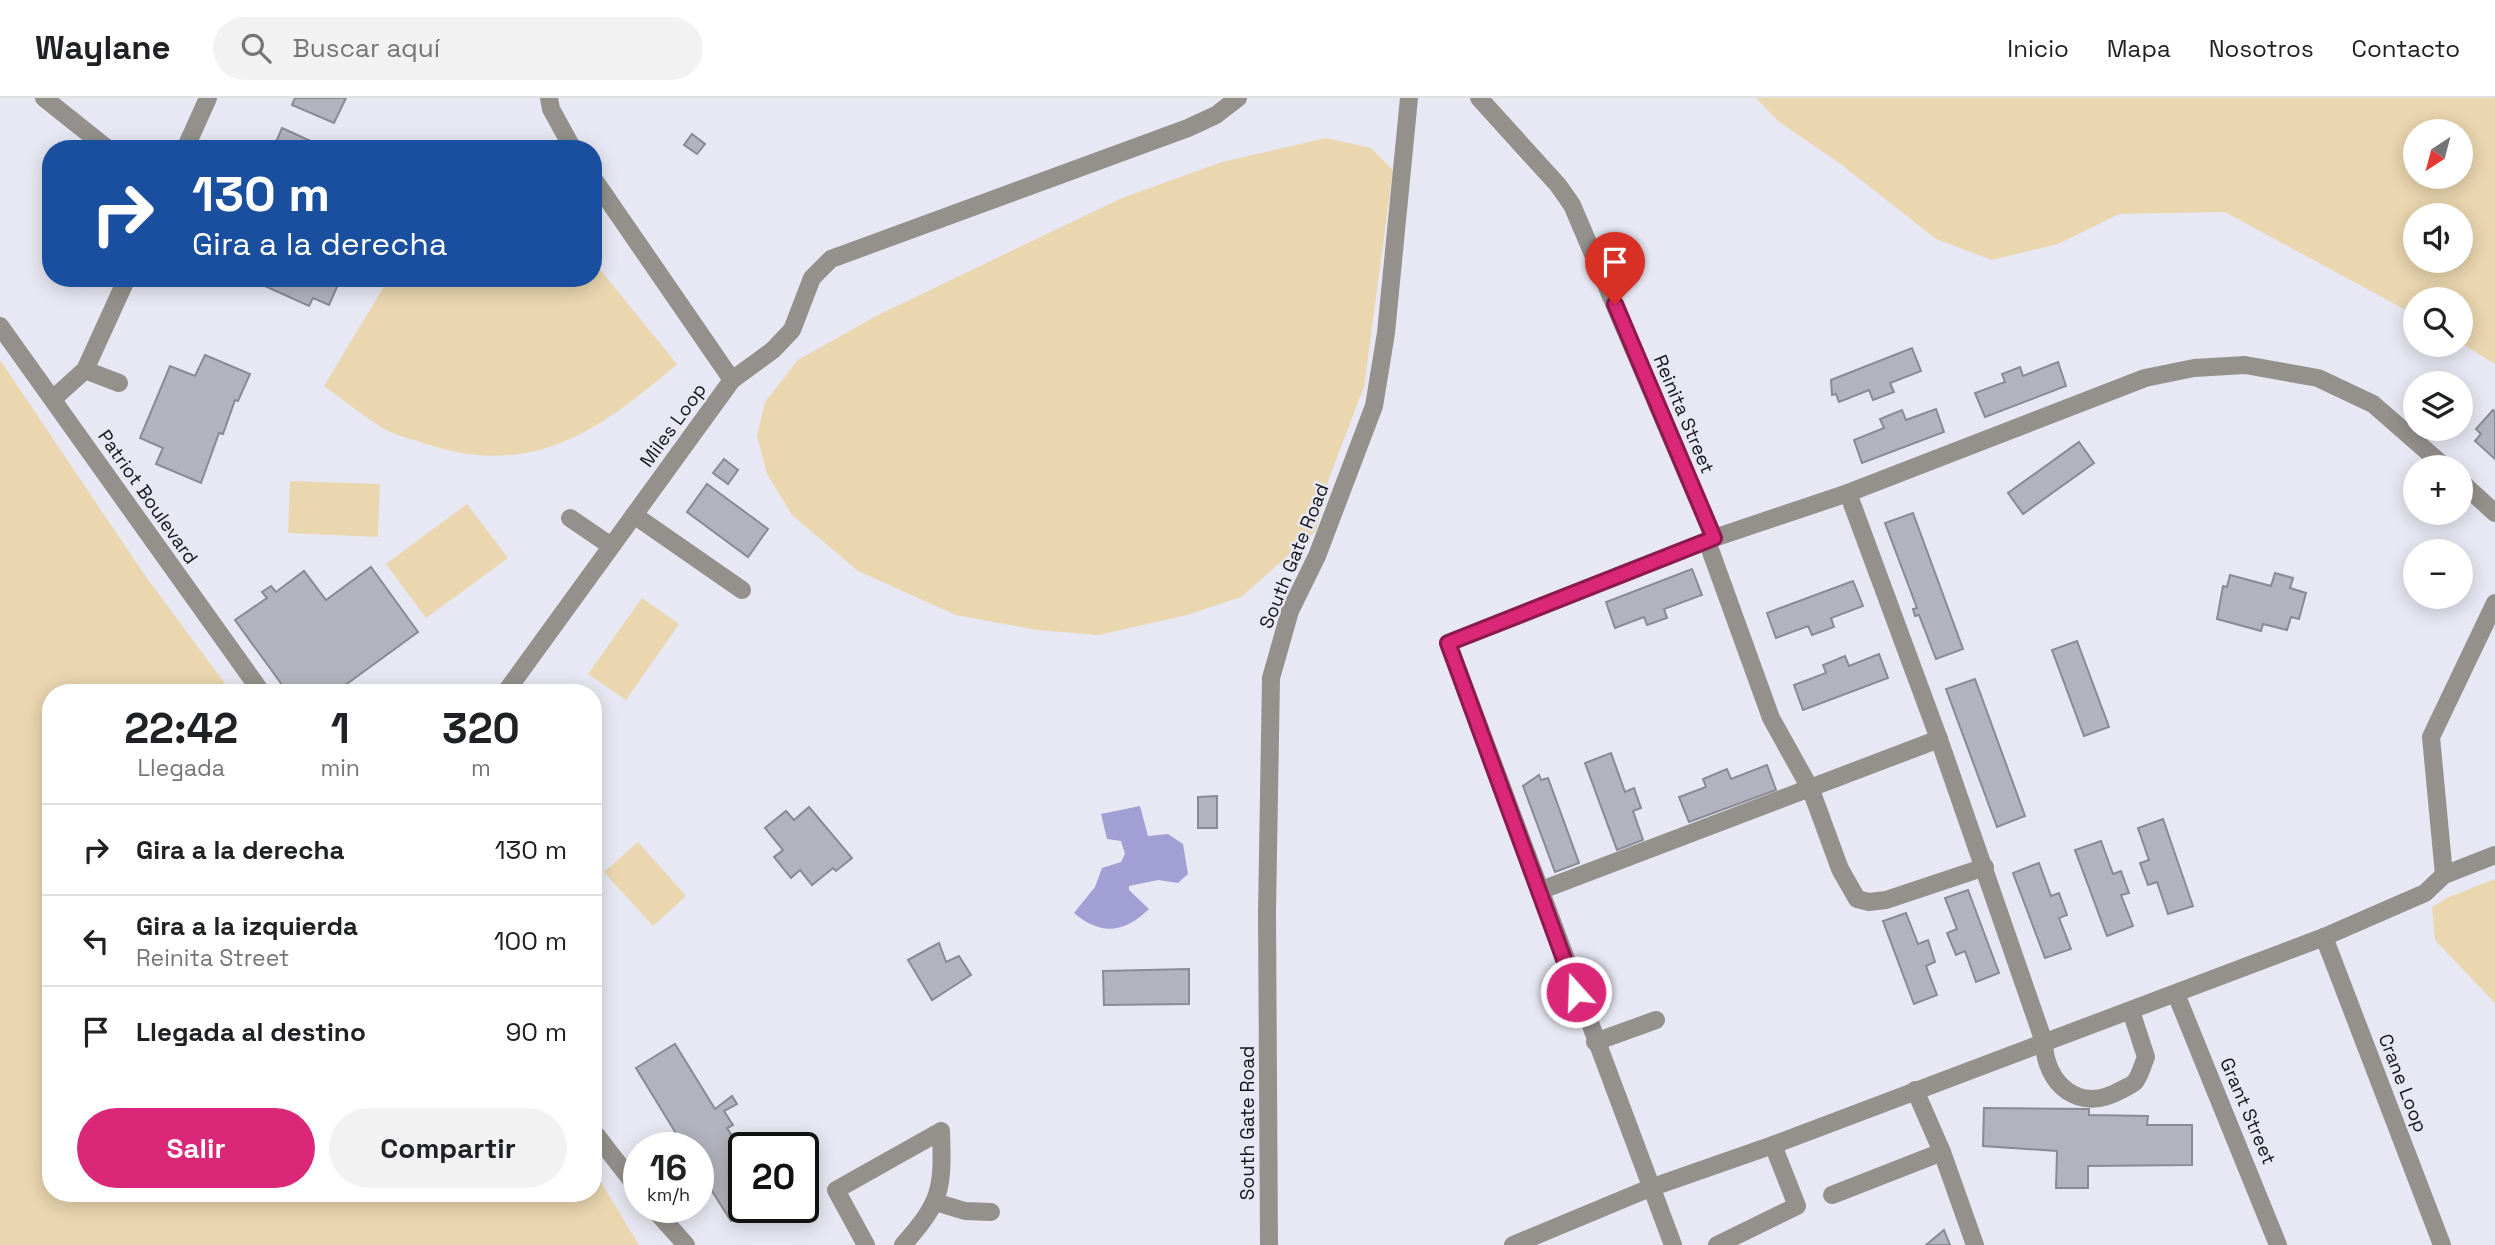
<!DOCTYPE html>
<html lang="es">
<meta charset="utf-8">
<style>
body{margin:0;font-family:"Space Grotesk",sans-serif;background:#f2f2f2;color:#202124;height:100vh;display:flex;flex-direction:column;font-size:26px;white-space:nowrap}
*{box-sizing:border-box;margin:0}
p{font-size:23px;color:#757577}
.icon{flex:none;width:38px;height:38px;fill:none;stroke:currentColor;stroke-width:2;stroke-linecap:round;stroke-linejoin:round}
.map{position:relative;flex:1;overflow:hidden}
.panel{position:absolute;left:42px;top:586px;width:560px;height:518px;display:flex;flex-direction:column;background:#fff;border-radius:28px;box-shadow:0 4px 18px #0003}
.panel>*{flex:none}
.guide{position:absolute;left:42px;top:42px;width:560px;height:147px;border-radius:28px;box-shadow:0 4px 18px #0003;background:#1a4fa0;color:#fff;overflow:hidden}
.needle{width:46px;rotate:216deg}
.buttons{position:absolute;left:2403px;top:21px;display:grid;gap:14px}
.buttons a{display:grid;place-items:center;width:70px;height:70px;border-radius:50%;background:#fff;box-shadow:0 4px 18px #0003;font-size:35px}
.speed{position:absolute;left:623px;top:1034px;display:flex;gap:14px;font-size:35px;font-weight:700;text-align:center}
.speed>*{display:grid;place-content:center;width:91px;height:91px;border-radius:50%;background:#fff;box-shadow:0 4px 18px #0003;line-height:1}
.speed small{font-size:18px;font-weight:400}
.speed .limit{border:4px solid #111;border-radius:10px;background:#fff;color:#111}
.pin{position:absolute;display:grid;place-items:center;width:60px;height:60px;color:#fff;margin:-72px -30px;border-radius:50% 50% 50% 0;rotate:-45deg;box-shadow:0 0 7px #0007}
.pin .icon{rotate:45deg}
.me{position:absolute;width:77px;margin:-38px;rotate:340deg;stroke-linejoin:round;filter:drop-shadow(0 0 5px #0008)}
.turn{display:flex;align-items:center;gap:24px;height:147px;padding:0 35px;font-size:32px}
.turn .icon{width:91px;height:91px;stroke-width:2.5}
.turn b{display:block;font-size:49px;line-height:60px}
.eta{display:flex;justify-content:space-evenly;align-items:center;height:119px;text-align:center}
.eta b{font-size:42px;font-weight:700;line-height:49px}
.cta{display:flex;gap:14px;margin-top:auto;padding:14px 35px}
.cta a{flex:1;height:80px;border-radius:42px;background:#db2777;color:#fff;font-size:28px;font-weight:700;line-height:80px;text-align:center}
.cta a+a{background:#f2f2f2;color:#202124}
ul{padding:0;list-style:none}
li{display:flex;align-items:center;gap:21px;height:91px;padding:0 35px;border-top:2px solid #e0e0e0}
li div{flex:1}
li b{display:block;font-size:26px}
li em{font-style:normal}
header{display:flex;align-items:center;gap:42px;box-sizing:border-box;height:98px;padding:0 35px;background:#fff;border-bottom:2px solid #e0e0e0}
header strong{font-size:33px}
nav{display:flex;gap:38px;margin-inline-start:auto;font-size:24px}
.search{width:490px;height:63px;background:#f2f2f2;display:flex;align-items:center;gap:18px;box-sizing:border-box;padding:0 24px;border-radius:38px;color:#757577;font-size:26px}
.map>svg:first-child{display:block}
.green{fill:#ead6af;fill-rule:evenodd}
.water{fill:#a29fd4}
.building{fill:#b3b3bf;stroke:#8a8a95;stroke-width:2}
.lines{fill:none;stroke-linecap:round;stroke-linejoin:round}
.minor{stroke:#94918d;stroke-width:18}
.route-casing{stroke:#8e194d;stroke-width:18}
.route{stroke:#db2777;stroke-width:12}
.labels{text-anchor:middle;dominant-baseline:central;stroke-width:5;stroke-linejoin:round;paint-order:stroke}
.street-label{font-size:19px;fill:#141418;stroke:#e8e8f4}
</style>
<header>
<strong>Waylane</strong>
<div class="search"><svg class="icon" aria-label="search" viewBox="0 0 24 24"><circle cx="10" cy="10" r="6"/><path d="M15 15l6 6"/></svg>Buscar aquí</div>
<nav><a>Inicio</a><a>Mapa</a><a>Nosotros</a><a>Contacto</a></nav>
</header>
<div class="map">
<svg width="2495" height="1147" viewBox="0 0 2495 1147">
<rect width="100%" height="100%" fill="#e8e8f4"/>
<g class="green">
<path d="M1756 0H2495V266L2461 245 2460 201H2415V217L2225 114 2119 116 2058 146 1992 162 1936 141 1842 67 1778 23ZM2460 33V79H2415V33ZM2415 117H2460V163H2415Z"/>
<polygon points="1326,40 1371,50 1393,72 1364,289 1329,380 1316,433 1241,499 1187,517 1099,537 1037,532 956,517 858,473 792,417 767,376 757,338 765,304 798,262 878,217 1122,100 1222,64"/>
<path d="M593 163 677 266C599 333 533 381 426 346 413 341 397 338 386 332 364 319 344 302 324 288L389 180H593Z"/>
<polygon points="0,262 144,476 232,595 51,595 51,1096 593,1096 593,1071 639,1147 0,1147"/>
<polygon points="290,383 380,386 378,439 288,435"/>
<polygon points="467,406 508,460 426,520 386,466"/>
<polygon points="642,500 679,526 626,602 588,576"/>
<polygon points="638,744 686,798 653,828 604,774"/>
<polygon points="2495,781 2495,905 2435,842 2432,809 2449,799"/>
</g>
<path class="water" d="M1140 708 1148 738 1168 736 1183 746 1188 776 1178 785 1158 782 1129 788V792L1149 811C1124 835 1101 838 1074 815L1095 789 1102 770 1121 764 1125 756 1121 743 1107 741 1101 716Z"/>
<g class="building">
<polygon points="295,0 346,0 334,25 292,7"/>
<polygon points="282,30 328,51 273,51"/>
<polygon points="692,36 705,46 697,56 684,47"/>
<polygon points="247,180 341,180 329,207 313,200 309,208"/>
<polygon points="1912,250 1921,273 1890,285 1894,294 1873,302 1869,292 1839,304 1836,296 1832,297 1831,282"/>
<polygon points="205,257 250,276 238,303 235,302 223,336 219,335 201,385 156,366 163,350 140,340 170,268 195,278"/>
<polygon points="2058,264 2066,288 1985,319 1975,295 2005,284 2002,276 2020,269 2023,278"/>
<polygon points="1936,311 1944,334 1862,365 1854,342 1884,330 1880,321 1902,312 1906,322"/>
<polygon points="2493,312 2495,314 2495,361 2475,343 2481,336 2476,331"/>
<polygon points="2079,344 2094,365 2023,416 2008,395"/>
<polygon points="724,361 738,372 728,386 713,375"/>
<polygon points="707,386 768,431 748,459 687,414"/>
<polygon points="1913,415 1963,551 1936,561 1919,517 1915,518 1913,511 1917,510 1885,425"/>
<polygon points="371,469 418,534 344,588 349,595 288,595 235,522 267,500 262,494 271,488 276,494 304,473 326,502"/>
<polygon points="1692,471 1702,497 1664,511 1667,520 1647,527 1644,519 1615,530 1606,504"/>
<polygon points="2275,475 2293,480 2290,490 2306,495 2299,521 2291,519 2287,532 2263,526 2261,533 2217,521 2223,488 2227,489 2230,477 2271,488"/>
<polygon points="1853,483 1863,508 1831,520 1834,529 1812,537 1808,528 1776,540 1767,515"/>
<polygon points="2077,543 2109,629 2084,638 2052,552"/>
<polygon points="1879,556 1888,580 1803,612 1794,587 1826,575 1823,567 1845,558 1849,568"/>
<polygon points="1975,581 2025,718 1997,729 1946,591"/>
<polygon points="1611,655 1625,694 1634,690 1641,710 1633,713 1643,742 1617,752 1585,665"/>
<polygon points="1767,667 1776,692 1689,724 1679,699 1706,689 1703,681 1727,671 1731,681"/>
<polygon points="1539,677 1541,682 1548,680 1579,765 1555,774 1523,688"/>
<polygon points="1217,698 1217,730 1198,730 1198,699"/>
<polygon points="809,709 852,760 836,773 833,770 812,787 800,772 791,780 774,759 783,752 765,730 786,713 794,722"/>
<polygon points="2163,721 2193,808 2168,816 2157,784 2148,787 2140,765 2149,762 2138,730"/>
<polygon points="2101,743 2113,776 2121,773 2129,795 2121,797 2133,828 2107,838 2075,752"/>
<polygon points="2039,765 2051,798 2059,795 2067,817 2059,820 2071,851 2045,860 2013,775"/>
<polygon points="1968,792 1999,875 1976,884 1965,853 1956,857 1947,835 1957,831 1945,800"/>
<polygon points="1906,815 1918,846 1928,842 1935,864 1926,868 1937,897 1914,906 1883,823"/>
<polygon points="939,845 946,864 959,858 971,877 932,902 908,862"/>
<polygon points="1189,871 1189,906 1104,907 1103,873"/>
<polygon points="675,946 715,1011 732,998 737,1006 724,1013 733,1027 727,1030 744,1056 744,1110 753,1110 731,1123 698,1071 698,1050 685,1050 636,970"/>
<polygon points="1984,1010 2089,1011 2089,1017 2148,1018 2147,1027 2192,1027 2192,1067 2088,1068 2088,1090 2056,1090 2057,1053 1983,1048"/>
<polygon points="1944,1132 1950,1147 1926,1147"/>
</g>
<g class="lines">
<g class="minor">
<polyline points="44,0 108,51"/>
<polyline points="549,0 551,11 573,51"/>
<polyline points="1479,0 1558,87 1572,107 1714,440"/>
<polyline points="185,51 208,0"/>
<polyline points="593,80 732,282"/>
<polyline points="0,228 262,595"/>
<polyline points="85,272 119,285"/>
<polyline points="54,300 85,272 127,180"/>
<polyline points="2460,383 2495,415"/>
<path d="M1848 395 1939 641 2044 944C2045 987 2080 1016 2121 992 2125 990 2132 987 2135 984 2140 978 2143 966 2146 959L2131 913"/>
<polyline points="634,417 742,492"/>
<polyline points="570,420 611,448"/>
<polyline points="1707,443 1771,620 1811,692 1840,771 1857,801 1869,804 1886,802 1985,769"/>
<polyline points="505,595 732,282 773,252 792,232 812,180 831,161 1188,30 1216,17 1238,0"/>
<polyline points="2444,777 2431,639 2495,505"/>
<polyline points="1539,793 1939,641"/>
<polyline points="2324,839 2442,1147"/>
<polyline points="2176,896 2278,1147"/>
<polyline points="1595,944 1656,922"/>
<polyline points="1915,992 1942,1054 1975,1147"/>
<polyline points="593,1033 639,1092"/>
<polyline points="1832,1097 1942,1054"/>
<polyline points="935,1104 965,1113 991,1114"/>
<polyline points="653,1110 686,1147"/>
<path d="M866 1147 836 1092 941 1033C943 1091 942 1103 903 1147"/>
<polyline points="1269,1147 1267,814 1271,580 1290,513 1317,458 1374,308 1386,235 1409,0"/>
<polyline points="1513,1147 1650,1090 1773,1047 2324,839 2425,795 2444,777 2495,757"/>
<polyline points="1673,1147 1448,545 1714,440 1848,395 2145,280 2194,270 2245,267 2318,280 2373,306 2445,369"/>
<polyline points="1717,1147 1797,1108 1773,1047"/>
</g>
</g>
<g class="lines">
<defs>
<polyline id="route" points="1576,894 1448,545 1714,440 1615,206"/>
</defs>
<use href="#route" class="route-casing"/>
<use href="#route" class="route"/>
</g>
<g class="labels">
<g class="street-label">
<text transform="translate(1684 316) rotate(67)">Reinita Street</text>
<text transform="translate(673 327) rotate(-54)">Miles Loop</text>
<text transform="translate(148 399) rotate(55)">Patriot Boulevard</text>
<text transform="translate(1294 458) rotate(-68)">South Gate Road</text>
<text transform="translate(2403 985) rotate(69)">Crane Loop</text>
<text transform="translate(2248 1013) rotate(67)">Grant Street</text>
<text transform="translate(1247 1025) rotate(-90)">South Gate Road</text>
</g>
</g>
</svg>
<div class="buttons">
<a><svg class="needle" viewBox="-14 -14 28 28"><path d="M0-13l5 13h-10z" fill="#e53935"/><path d="M0 13l5-13h-10z" fill="#757577"/></svg></a>
<a><svg class="icon" aria-label="sound" viewBox="0 0 24 24"><path d="M4 9h4l5-4v14l-5-4H4zM17 9q2 3 0 6"/></svg></a>
<a><svg class="icon" aria-label="search" viewBox="0 0 24 24"><circle cx="10" cy="10" r="6"/><path d="M15 15l6 6"/></svg></a>
<a><svg class="icon" aria-label="layers" viewBox="0 0 24 24"><path d="M12 4l9 5-9 5-9-5zM3 14l9 5 9-5"/></svg></a>
<a>+</a>
<a>−</a>
</div>
<div class="speed"><div>16<small>km/h</small></div><div class="limit">20</div></div>
<div class="pin" style="left:1615px;top:206px;background:#d93025"><svg class="icon" aria-label="arrive" viewBox="0 0 24 24"><path d="M6 21V4h12l-3 4 3 4H6"/></svg></div>
<svg class="me" style="left:1576px;top:894px" viewBox="-20 -20 40 40"><circle r="17" fill="#db2777" stroke="#fff" stroke-width="3"/><path d="M0-11L8 9 0 5-8 9z" fill="#fff"/></svg>
<div class="guide">
<div class="turn"><svg class="icon" aria-label="right" viewBox="0 0 24 24"><path d="M7 20v-9h11M14 6l5 5-5 5"/></svg><div><b>130 m</b>Gira a la derecha</div></div>
</div>
<section class="panel">
<div class="eta">
<div><b>22:42</b><p>Llegada</p></div>
<div><b>1</b><p>min</p></div>
<div><b>320</b><p>m</p></div>
</div>
<ul>
<li><svg class="icon" aria-label="right" viewBox="0 0 24 24"><path d="M7 20v-9h11M14 6l5 5-5 5"/></svg><div><b>Gira a la derecha</b></div><em>130 m</em></li>
<li><svg class="icon" aria-label="left" viewBox="0 0 24 24"><path d="M17 20v-9H6M10 6l-5 5 5 5"/></svg><div><b>Gira a la izquierda</b><p>Reinita Street</p></div><em>100 m</em></li>
<li><svg class="icon" aria-label="arrive" viewBox="0 0 24 24"><path d="M6 21V4h12l-3 4 3 4H6"/></svg><div><b>Llegada al destino</b></div><em>90 m</em></li>
</ul>
<div class="cta"><a>Salir</a><a>Compartir</a></div>
</section>
</div>
